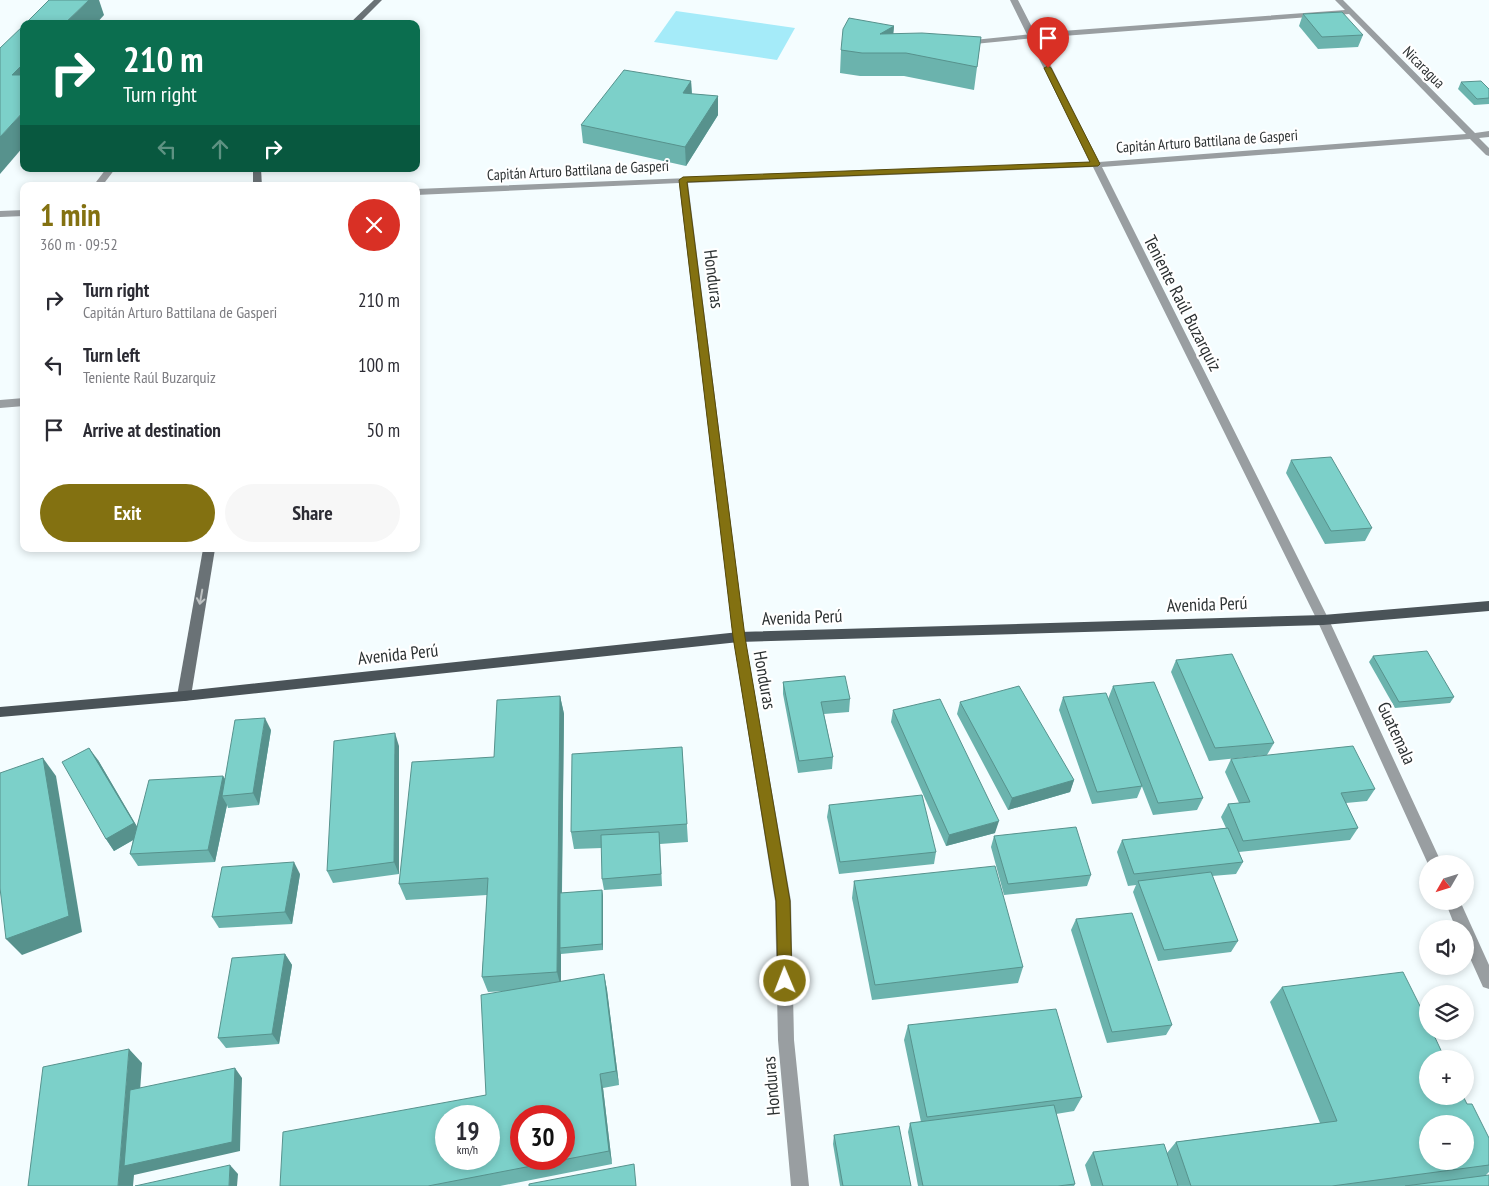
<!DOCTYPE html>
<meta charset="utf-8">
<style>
body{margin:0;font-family:"PT Sans Narrow",sans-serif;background:#f7f7f7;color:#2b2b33;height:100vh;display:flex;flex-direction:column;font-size:19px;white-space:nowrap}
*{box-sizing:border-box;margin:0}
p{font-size:16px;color:#7c7c81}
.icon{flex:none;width:28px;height:28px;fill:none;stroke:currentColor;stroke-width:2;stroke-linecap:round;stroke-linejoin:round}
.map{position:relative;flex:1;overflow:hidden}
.drawer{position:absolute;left:20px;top:182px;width:400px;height:370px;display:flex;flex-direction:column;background:#fff;border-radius:10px;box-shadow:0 2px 8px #0003}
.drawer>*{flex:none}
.banner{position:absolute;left:20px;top:20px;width:400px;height:152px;border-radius:10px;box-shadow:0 2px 8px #0003;background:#0b6e4f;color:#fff;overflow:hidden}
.needle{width:32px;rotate:231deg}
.fabs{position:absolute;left:1419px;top:855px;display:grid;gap:10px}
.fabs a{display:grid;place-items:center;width:55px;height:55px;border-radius:50%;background:#fff;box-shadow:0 2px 8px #0003;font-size:25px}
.speed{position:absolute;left:435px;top:1105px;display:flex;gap:10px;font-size:25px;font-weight:700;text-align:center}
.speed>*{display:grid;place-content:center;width:65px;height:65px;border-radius:50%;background:#fff;box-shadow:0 2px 8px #0003;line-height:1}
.speed small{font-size:12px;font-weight:400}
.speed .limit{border:8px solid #d22;background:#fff;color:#111}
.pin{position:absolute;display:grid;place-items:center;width:42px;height:42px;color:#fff;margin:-51px -21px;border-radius:50% 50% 50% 0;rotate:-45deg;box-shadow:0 0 5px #0007}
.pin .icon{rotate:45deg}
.me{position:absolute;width:55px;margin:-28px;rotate:359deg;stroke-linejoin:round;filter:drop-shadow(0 0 4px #0008)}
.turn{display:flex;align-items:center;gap:18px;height:105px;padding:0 20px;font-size:22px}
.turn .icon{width:65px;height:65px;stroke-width:2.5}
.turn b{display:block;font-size:35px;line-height:42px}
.lanes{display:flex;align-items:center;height:48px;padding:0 20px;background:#0003;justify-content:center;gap:25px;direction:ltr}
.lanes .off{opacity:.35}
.round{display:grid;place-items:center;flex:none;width:52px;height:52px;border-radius:26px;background:#f7f7f7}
.head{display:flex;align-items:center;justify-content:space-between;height:85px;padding:0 20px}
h1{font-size:30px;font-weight:700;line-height:38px;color:#837111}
.primary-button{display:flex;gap:10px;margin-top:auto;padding:10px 20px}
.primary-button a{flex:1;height:58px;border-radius:30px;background:#837111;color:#fff;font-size:20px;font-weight:700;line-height:58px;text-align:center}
.primary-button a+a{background:#f7f7f7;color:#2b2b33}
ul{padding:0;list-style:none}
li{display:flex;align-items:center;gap:15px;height:65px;padding:0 20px}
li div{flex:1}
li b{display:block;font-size:19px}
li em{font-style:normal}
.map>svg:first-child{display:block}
.green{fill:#a5ebf9}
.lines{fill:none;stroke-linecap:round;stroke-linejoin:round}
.lane{fill:#999ea1;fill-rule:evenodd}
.street{fill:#999ea1;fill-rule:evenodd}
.secondary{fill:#6a7276;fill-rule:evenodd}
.primary{fill:#4a5358;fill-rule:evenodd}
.wall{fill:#6bb3ad}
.shaded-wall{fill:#57928d}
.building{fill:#7cd0c9;stroke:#57928d;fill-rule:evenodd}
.oneway{stroke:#bcc0c1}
.route{fill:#837111;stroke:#55490b}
.labels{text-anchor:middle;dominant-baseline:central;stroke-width:4.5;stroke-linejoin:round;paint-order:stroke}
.far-street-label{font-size:15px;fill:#2c3132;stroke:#fff}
.street-label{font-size:18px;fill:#2c3132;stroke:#fff}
</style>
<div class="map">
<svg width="1489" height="1186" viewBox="0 0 1489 1186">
<rect width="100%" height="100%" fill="#f4fdff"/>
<polygon class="green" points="676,11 795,28 777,60 654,42"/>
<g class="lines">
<polygon class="lane" points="1032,34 1036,36 1035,38 964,45 960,43 964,41"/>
<g class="street">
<path d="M1010 0H1018L1035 33 1345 10 1335 0H1343L1475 133 1489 131V137L1479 138 1489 148V156L1486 155 1470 139 1102 167 1329 620 1442 864H1428L1317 620 1093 167 688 183 745 637 791 901 794 1040 809 1186H791L778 1040 775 901 733 637 679 183 416 195V189L1090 162ZM1349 14 1466 134 1099 162 1037 38Z"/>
<polygon points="106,169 115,169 102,186 93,186"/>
<polygon points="24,210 24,216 0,217 0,211"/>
<polygon points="24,398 24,406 0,408 0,400"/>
<polygon points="1445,901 1460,901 1489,965 1489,989 1483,987 1465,947 1465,929 1456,929"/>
</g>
<g class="secondary">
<polygon points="374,0 382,0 358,24 349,24"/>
<polygon points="253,169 261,169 262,186 253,186"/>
<polygon points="203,549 215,549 191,696 189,700 184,701 179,700 177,696"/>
</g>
<polygon class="primary" points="1489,601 1489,611 1323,625 739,642 184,701 0,717 0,707 184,691 739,632 1323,615"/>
</g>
<g class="wall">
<polygon points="1303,14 1363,35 1358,47 1318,49 1299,26"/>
<polygon points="894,26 893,34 981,37 974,90 904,76 860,76 840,73 841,50"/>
<polygon points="691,81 692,94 718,96 718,115 686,166 583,143 581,125"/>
<polygon points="1461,82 1489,89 1489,104 1474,105 1458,89"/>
<polygon points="1291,460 1372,528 1365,541 1325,544 1286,473"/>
<polygon points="1373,656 1454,697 1450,703 1395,708 1369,662"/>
<polygon points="1176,660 1274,743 1267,755 1209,761 1171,672"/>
<polygon points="783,682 850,699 849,712 824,714 833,757 832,769 798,773 783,694"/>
<polygon points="1113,686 1203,798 1197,810 1153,815 1120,730 1142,786 1137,798 1092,804 1059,710 1063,697 1108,699"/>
<polygon points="560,696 564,714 562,893 602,890 603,896 603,950 561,954 561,982 604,974 607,990 619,1085 603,1088 612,1164 500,1186 280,1186 486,1095 506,991 488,992 482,977 487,895 406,900 399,884 494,757"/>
<polygon points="960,702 1074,780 1070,792 1008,810 957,714"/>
<polygon points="893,710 995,833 946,846 891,722"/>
<polygon points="271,730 259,805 228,808 227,805 215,862 138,866 130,854 133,840 114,851 106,839 98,760 137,827 223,776 225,779"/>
<polygon points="399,746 399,874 333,883 327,871"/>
<polygon points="682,747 688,842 660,844 662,886 604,890 602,879 602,848 574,849 571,832"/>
<polygon points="1231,759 1375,789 1367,801 1346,803 1358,828 1350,840 1239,852 1243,862 1236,874 1212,876 1238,941 1231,952 1158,961 1133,892 1136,885 1128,886 1117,852 1122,840 1226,828 1221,817 1228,804 1239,803 1225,772"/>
<polygon points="829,805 936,852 934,864 839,874 827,817"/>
<polygon points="994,836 1091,875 1087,886 1004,895 991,847"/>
<polygon points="300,874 292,924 219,928 212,917"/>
<polygon points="854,881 1023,967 1018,983 872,1000 852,898"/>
<polygon points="1076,919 1172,1025 1166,1035 1107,1043 1071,930"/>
<polygon points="285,954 292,965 279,1044 226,1048 218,1038"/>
<polygon points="1282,987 1467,1104 1489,1138 1489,1172 1485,1176 1489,1186 1091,1186 1085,1165 1093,1152 1167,1153 1176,1142 1320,1123 1270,1002"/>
<polygon points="908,1025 1082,1097 1074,1111 1056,1114 1075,1184 1074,1186 918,1186 908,1132 910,1123 921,1122 904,1040"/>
<polygon points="834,1135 911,1186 840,1186 833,1144"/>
</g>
<g class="shaded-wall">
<polygon points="89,0 99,0 104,15 96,24 64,24"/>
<polygon points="894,26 892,48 880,34"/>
<polygon points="24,63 24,96 12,75"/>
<polygon points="691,81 692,99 683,93"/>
<polygon points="718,96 718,115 686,166 685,147"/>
<polygon points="24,111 24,146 0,174 0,137"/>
<polygon points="560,696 564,714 561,948 560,948 561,954 561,988 557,972"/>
<polygon points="265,718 271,730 259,805 253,793"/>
<polygon points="395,733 399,746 399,874 394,862"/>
<polygon points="89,748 98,760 142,835 114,851 106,839"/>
<polygon points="43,758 56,776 82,932 22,955 6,939"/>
<polygon points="223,776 230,788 222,796 227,805 215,862 208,850"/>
<polygon points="1074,780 1070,792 1008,810 1012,798"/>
<polygon points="999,821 995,833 946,846 949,835"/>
<polygon points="294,862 300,874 292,924 285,912"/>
<polygon points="602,890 603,896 603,950 602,944"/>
<polygon points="285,954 292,965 279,1044 272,1034"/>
<polygon points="604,974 607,990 619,1085 616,1071"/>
<polygon points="129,1049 142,1063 135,1163 235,1068 242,1078 240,1151 134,1175 133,1186 118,1186"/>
<polygon points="600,1074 603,1088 612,1164 609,1151"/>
<polygon points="230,1165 238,1174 237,1186 229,1186"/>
</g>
<g class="building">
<polygon points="49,0 89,0 64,24 25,24"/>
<polygon points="1342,12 1363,35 1322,37 1303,14"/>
<polygon points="849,18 894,26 880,34 922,33 981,37 977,67 906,53 862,53 841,50 843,29"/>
<polygon points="24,25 24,63 12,75 24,75 24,111 0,137 0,48"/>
<polygon points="624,70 691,81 683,93 718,96 685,147 581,125"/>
<polygon points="1481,81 1489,89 1489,98 1477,99 1461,82"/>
<polygon points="1331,457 1372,528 1331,531 1291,460"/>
<polygon points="1427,651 1454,697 1399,702 1373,656"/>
<polygon points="1232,654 1274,743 1215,748 1176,660"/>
<polygon points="845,676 850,699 821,702 833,757 799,761 783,682"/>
<polygon points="1154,682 1203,798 1158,803 1113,686"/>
<polygon points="1019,686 1074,780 1012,798 960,702"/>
<polygon points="1106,693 1142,786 1097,792 1063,697"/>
<polygon points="560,696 557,972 482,977 488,878 399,884 412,762 494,757 497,700"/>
<polygon points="940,699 999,821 949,835 893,710"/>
<polygon points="265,718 253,793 222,796 235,720"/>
<polygon points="395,733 394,862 327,871 334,741"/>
<polygon points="1353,746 1375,789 1341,793 1358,828 1243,841 1228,804 1250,802 1231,759"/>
<polygon points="682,747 687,824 571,832 572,754"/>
<polygon points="89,748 134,823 106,839 62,762"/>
<polygon points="43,758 69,916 6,939 0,888 0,773"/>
<polygon points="223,776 208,850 130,854 149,780"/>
<polygon points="922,795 936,852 840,862 829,805"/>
<polygon points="1076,827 1091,875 1008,884 994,836"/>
<polygon points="1228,828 1243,862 1134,874 1122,840"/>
<polygon points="659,832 661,874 602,879 601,835"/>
<polygon points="294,862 285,912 212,917 222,867"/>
<polygon points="995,866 1023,967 875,985 854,881"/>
<polygon points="1211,872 1238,941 1164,950 1138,881"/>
<polygon points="602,890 602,944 560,948 560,893"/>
<polygon points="1132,913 1172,1025 1112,1032 1076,919"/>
<polygon points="285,954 272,1034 218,1038 232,958"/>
<path d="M1403 972 1428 1022V1031H1432L1445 1059H1428V1096H1463L1467 1104H1472L1489 1138V1165L1332 1186H1191L1176 1142 1337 1121 1282 987ZM1428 1124H1465V1161H1428Z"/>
<path d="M604 974 616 1071 600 1074 609 1151 428 1186H280L283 1132 486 1095 481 995ZM446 1116H489V1159H446ZM521 1116H564V1159H521Z"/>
<polygon points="1056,1009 1082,1097 927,1117 908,1025"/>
<polygon points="129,1049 118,1186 28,1186 43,1067"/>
<polygon points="235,1068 232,1142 124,1166 130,1090"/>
<polygon points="1054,1105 1075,1184 1058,1186 923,1186 910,1123"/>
<polygon points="899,1126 911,1186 843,1186 834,1135"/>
<polygon points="1164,1144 1178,1186 1103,1186 1093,1152"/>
<polygon points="634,1164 636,1186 529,1186 529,1184"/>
<polygon points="230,1165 229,1186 135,1186"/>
<polygon points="1489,1175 1489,1186 1405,1186"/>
</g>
<defs><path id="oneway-shaft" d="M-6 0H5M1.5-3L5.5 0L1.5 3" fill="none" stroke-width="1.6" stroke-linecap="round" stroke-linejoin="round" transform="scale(1.25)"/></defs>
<use class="oneway" href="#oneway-shaft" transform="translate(201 597) rotate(100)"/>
<polygon class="route" points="1048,66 1051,68 1100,164 1098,166 687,182 745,637 790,901 792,981 790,985 785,987 780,985 778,981 776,901 733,637 679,180 683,177 1090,162 1044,68"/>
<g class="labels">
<g class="far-street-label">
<text transform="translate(1424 67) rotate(45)">Nicaragua</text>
<text transform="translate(1207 141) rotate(-4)">Capitán Arturo Battilana de Gasperi</text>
<text transform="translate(578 170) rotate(-3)">Capitán Arturo Battilana de Gasperi</text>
</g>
<g class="street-label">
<text transform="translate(714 279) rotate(83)">Honduras</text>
<text transform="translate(1183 303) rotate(63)">Teniente Raúl Buzarquiz</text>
<text transform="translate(1207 604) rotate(-2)">Avenida Perú</text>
<text transform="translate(802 617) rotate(-2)">Avenida Perú</text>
<text transform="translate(398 654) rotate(-6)">Avenida Perú</text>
<text transform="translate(765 680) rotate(80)">Honduras</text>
<text transform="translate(1397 733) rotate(65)">Guatemala</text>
<text transform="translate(771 1086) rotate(-95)">Honduras</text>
</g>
</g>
</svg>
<div class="fabs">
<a><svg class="needle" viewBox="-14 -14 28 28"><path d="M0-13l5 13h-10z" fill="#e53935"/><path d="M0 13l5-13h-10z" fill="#7c7c81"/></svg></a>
<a><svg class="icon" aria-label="sound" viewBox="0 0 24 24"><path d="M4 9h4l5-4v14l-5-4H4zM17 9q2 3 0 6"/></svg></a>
<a><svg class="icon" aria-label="layers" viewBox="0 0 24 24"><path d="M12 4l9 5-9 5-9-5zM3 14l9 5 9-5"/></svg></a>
<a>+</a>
<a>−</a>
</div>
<div class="speed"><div>19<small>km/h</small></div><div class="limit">30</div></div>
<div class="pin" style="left:1048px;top:68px;background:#d93025"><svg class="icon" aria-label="arrive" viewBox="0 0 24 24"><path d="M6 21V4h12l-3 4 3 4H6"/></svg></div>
<svg class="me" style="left:785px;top:981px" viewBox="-20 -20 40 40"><circle r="17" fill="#837111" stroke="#fff" stroke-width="3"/><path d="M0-11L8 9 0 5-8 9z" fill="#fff"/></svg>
<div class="banner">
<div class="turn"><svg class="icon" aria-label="right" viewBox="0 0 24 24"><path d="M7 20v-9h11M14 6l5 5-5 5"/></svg><div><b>210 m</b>Turn right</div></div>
<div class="lanes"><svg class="icon off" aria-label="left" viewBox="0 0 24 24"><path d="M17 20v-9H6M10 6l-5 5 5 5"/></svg><svg class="icon off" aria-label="ahead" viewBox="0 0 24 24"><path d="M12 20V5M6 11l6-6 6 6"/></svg><svg class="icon" aria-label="right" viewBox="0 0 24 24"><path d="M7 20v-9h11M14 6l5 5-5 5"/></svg></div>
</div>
<section class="drawer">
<div class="head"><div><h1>1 min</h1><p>360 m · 09:52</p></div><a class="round" style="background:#d93025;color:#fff"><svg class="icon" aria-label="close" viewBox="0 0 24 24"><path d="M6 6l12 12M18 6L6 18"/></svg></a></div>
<ul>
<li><svg class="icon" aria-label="right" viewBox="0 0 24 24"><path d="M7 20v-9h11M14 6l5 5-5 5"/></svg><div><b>Turn right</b><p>Capitán Arturo Battilana de Gasperi</p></div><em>210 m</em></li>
<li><svg class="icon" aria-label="left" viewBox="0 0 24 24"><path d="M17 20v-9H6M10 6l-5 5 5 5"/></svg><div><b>Turn left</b><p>Teniente Raúl Buzarquiz</p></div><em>100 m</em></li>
<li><svg class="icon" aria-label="arrive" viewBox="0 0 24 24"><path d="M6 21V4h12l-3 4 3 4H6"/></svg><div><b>Arrive at destination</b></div><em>50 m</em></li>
</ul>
<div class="primary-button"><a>Exit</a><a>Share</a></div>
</section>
</div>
